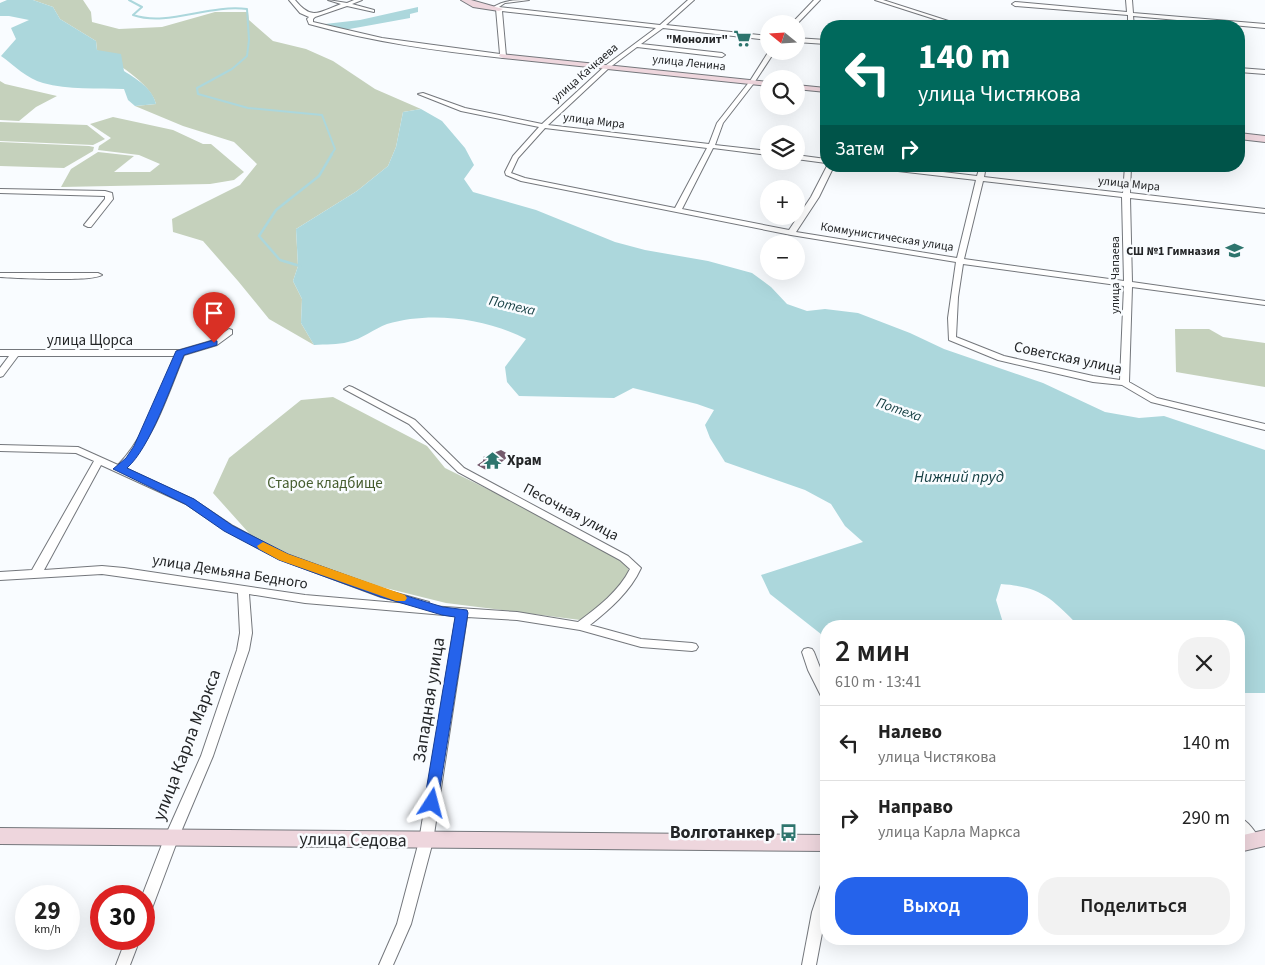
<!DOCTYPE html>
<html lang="ru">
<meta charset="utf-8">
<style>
body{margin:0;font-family:"Source Sans 3",sans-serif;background:#f2f2f2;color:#222;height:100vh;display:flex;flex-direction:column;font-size:19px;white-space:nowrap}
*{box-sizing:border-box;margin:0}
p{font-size:16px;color:#767676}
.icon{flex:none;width:28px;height:28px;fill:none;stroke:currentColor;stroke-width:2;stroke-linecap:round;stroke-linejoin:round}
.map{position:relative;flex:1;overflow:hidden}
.details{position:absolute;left:820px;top:620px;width:425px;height:325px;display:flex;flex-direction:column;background:#fff;border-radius:20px;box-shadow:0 5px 20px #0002}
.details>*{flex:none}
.banner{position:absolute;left:820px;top:20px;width:425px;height:152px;border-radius:20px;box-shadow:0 5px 20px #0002;background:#00695c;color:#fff;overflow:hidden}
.needle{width:32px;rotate:288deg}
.controls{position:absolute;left:760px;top:15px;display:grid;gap:10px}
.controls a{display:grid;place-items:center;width:45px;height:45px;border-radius:50%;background:#fff;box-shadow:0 5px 20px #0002;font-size:25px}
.speed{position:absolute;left:15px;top:885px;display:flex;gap:10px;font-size:25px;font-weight:700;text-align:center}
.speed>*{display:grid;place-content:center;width:65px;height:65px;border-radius:50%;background:#fff;box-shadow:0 5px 20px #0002;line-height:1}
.speed small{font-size:12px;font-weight:400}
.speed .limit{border:8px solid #d22;background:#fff;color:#111}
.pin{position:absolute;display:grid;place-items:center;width:42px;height:42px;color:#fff;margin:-51px -21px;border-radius:50% 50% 50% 0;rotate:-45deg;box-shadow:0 0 5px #0007}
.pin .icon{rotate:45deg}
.me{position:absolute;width:55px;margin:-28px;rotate:9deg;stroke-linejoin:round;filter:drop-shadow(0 0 4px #0008)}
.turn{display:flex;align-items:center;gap:18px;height:105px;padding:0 15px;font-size:22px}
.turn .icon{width:65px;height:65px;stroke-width:2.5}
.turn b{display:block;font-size:35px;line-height:42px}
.then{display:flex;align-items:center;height:48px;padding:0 15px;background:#0003;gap:10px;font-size:19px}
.round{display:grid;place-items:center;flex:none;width:52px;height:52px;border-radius:20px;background:#f2f2f2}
.headline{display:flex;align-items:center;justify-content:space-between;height:85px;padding:0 15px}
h1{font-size:30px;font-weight:600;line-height:38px}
.primary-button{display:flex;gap:10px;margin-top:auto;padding:10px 15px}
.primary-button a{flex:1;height:58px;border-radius:20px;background:#2563eb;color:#fff;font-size:20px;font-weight:600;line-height:58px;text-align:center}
.primary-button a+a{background:#f2f2f2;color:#222}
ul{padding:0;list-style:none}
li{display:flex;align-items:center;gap:15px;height:75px;padding:0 15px;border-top:1px solid #e0e0e0}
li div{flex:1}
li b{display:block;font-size:19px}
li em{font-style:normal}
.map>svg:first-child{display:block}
.green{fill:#c5d1bc}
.water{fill:#acd7dc}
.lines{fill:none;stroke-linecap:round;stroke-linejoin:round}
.stream-far1{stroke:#acd7dc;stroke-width:2}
.stream{stroke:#acd7dc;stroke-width:2.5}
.building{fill:#755a6d}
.street-casing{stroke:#74777c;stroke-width:2}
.secondary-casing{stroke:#74777c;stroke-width:2}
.street{fill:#fff;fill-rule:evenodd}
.secondary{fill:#eed6dd;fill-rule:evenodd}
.route{fill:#2563eb;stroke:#184099}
.slow{fill:#f59e0b}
.labels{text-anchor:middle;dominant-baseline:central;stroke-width:5;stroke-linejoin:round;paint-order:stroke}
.far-poi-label{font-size:12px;font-weight:bold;fill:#242628;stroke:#f9fcff;text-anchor:end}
.far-street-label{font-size:12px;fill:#242628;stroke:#f9fcff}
.far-water-label{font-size:14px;font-style:italic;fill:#174044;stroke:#f9fcff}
.street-label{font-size:15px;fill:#242628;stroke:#f9fcff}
.poi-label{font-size:15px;font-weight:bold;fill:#242628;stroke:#f9fcff;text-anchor:start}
.park-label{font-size:15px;fill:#455c2e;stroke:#f9fcff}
.water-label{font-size:16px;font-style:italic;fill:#174044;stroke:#f9fcff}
.near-street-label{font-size:18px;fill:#242628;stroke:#f9fcff}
.near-poi-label{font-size:18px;font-weight:bold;fill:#242628;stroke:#f9fcff;text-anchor:end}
</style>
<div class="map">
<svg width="1265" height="965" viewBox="0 0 1265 965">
<rect width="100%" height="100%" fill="#f9fcff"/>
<g class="green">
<path d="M33 0H83L91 12 92 22 119 29 162 27 215 12H248L249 20 273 41 306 49 333 61 375 89 421 109 403 112 396 147 388 166 357 191 296 229 298 266 293 281 302 299 301 323 314 345 269 319 238 281 203 241 173 232 172 219 240 185 257 164 234 142 183 126 135 106 156 104C151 83 115 63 97 50L96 41 60 19 53 7Z"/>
<polygon points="0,81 5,84 57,96 36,107 19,121 0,120"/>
<polygon points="113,117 173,130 203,144 211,144 244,172 234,180 210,184 61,187 71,169 98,152 134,156 114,172 150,172 160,164 139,155 98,150 99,146 111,138 90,124"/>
<polygon points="0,122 87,125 105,139 93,145 0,141"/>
<polygon points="0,142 89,146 94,147 93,151 64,168 0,166"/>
<polygon points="1175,329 1209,329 1223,337 1265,343 1265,387 1176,372"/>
<polygon points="333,397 427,446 445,468 578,534 627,565 630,577 587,618 580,620 446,603 341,577 257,542 213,493 229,458 301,400"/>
</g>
<g class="water">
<path d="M7 0H33L53 7 60 19 96 41 97 50 121 54 124 71C138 80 152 88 156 104L135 106 128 100 124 89C98 88 68 90 43 83 27 79 14 65 1 56L16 39 11 28 29 20 9 16H0V3Z"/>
<polygon points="418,7 418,12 410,14 410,18 344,30 326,26 325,24 360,20"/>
<path d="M421 109 442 121 465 148 474 165 464 179 473 192 536 210 615 242 645 250 708 261 752 273 771 287 787 304 807 311 825 309 858 313 910 333 944 349 1043 383 1105 412 1139 418 1164 416 1265 450V693H1239V626H1079C1051 598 1042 587 1001 584L996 600 1004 626H826V638L770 594 761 575 863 542 845 526 831 504 805 490 725 462 710 438 705 425 714 410 697 404 633 388 614 398 519 396 507 382 505 367 526 339C486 318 430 311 387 324 374 329 362 339 348 342 338 345 325 344 314 345L301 323 302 299 293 281 298 266 296 229 357 191 388 166 396 147 403 112Z"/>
</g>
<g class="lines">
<path class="stream-far1" d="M129 0 142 7 133 15C168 27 208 4 247 9L249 40 247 56 232 69 197 88 198 94 248 108 322 115 335 149 331 155"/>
<polyline class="stream" points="300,266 280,260 259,236 276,210 319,176 332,154"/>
</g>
<polygon class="building" points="501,450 510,455 497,466 493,466 486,470 477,465 483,461 483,457"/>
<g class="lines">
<defs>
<g id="street">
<path d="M289 0H295C312 21 319 12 341 4L328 0 347 3 354 0H362L352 4 374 10V12L347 6 315 17 313 19V22L382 38 500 54 496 9 492 8C504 0 515 0 529 0L505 3 499 7 660 25 688 0H694L666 25 769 36V40L663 28 641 44 722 53 725 55 722 57 637 47 609 68 548 125 709 144 717 123 750 81 769 51H775L754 83 723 123 715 145 769 151V155L713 148 682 209 789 230 811 197 827 166H834L819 197 796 232 957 258 976 180 872 168 869 166H892L977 176 980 166H986L984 177 1123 193 1125 166H1131L1130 193 1265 209V213L1130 198 1132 282 1265 301V305L1132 287 1129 382 1157 398 1265 424V430L1151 402 1122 385 1093 382 998 360 949 340 948 318 956 262 791 235 521 181 506 175 505 172 513 156 539 127 461 111 418 94 423 93 465 108 542 124 605 66 656 28 502 11 506 56 503 58C437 51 373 42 309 24L307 19 309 17 300 13ZM545 128 707 148 675 208 525 178 511 173 518 158ZM983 181 1122 197 1124 281 964 259ZM963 264 1124 286 1120 380 1093 376 1004 356 956 337 958 297Z"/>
<polygon points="814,0 820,0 796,25 791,24"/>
<polygon points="875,0 883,0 964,26 956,26"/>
<polygon points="1126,0 1132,0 1133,13 1265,24 1265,28 1133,16 1134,26 1128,26 1128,15 1015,6 1012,4 1015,2 1127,12"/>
<polygon points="796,38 826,40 826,44 796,42"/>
<polygon points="1239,68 1265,70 1265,74 1239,72"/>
<polygon points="796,155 826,159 826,163 796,159"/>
<polygon points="0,189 105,191 112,193 113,199 91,227 88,227 84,225 105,199 105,196 0,193"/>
<path d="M0 273H98L102 275C91 282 18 278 0 277Z"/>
<path d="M229 329 232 330V334L217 345 184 355C168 393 155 438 125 468L194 500 233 526 287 555 389 591 429 602 430 606 517 612 578 622C598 607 619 591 630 569L620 560 458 472 409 424 344 389 349 386 352 387 415 420 464 468 628 556 641 568C630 592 610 609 590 625L641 639 692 643 696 644 698 647 696 650 692 651 641 647 580 630 517 620 467 617 433 841 411 924 393 965H379L397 924 419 841 456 616 305 603 249 594 252 633 249 650 213 756 178 839 151 911 149 915 144 917V896H142L164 839 201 756 237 650 240 633 238 593 102 574 0 580V572L32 570 94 461 76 453 0 451V445L78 447 118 465C147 435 159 393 175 356H18L3 376 0 377V368L9 356H0V350H180L211 341ZM101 465 186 504 225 530 279 559 381 597 409 604 305 595 124 568 102 566 44 570Z"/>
<polygon points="808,648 812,649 814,652 826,683 826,699 822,698 808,670 802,652 804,649"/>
<path d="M1239 818C1248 820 1256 833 1261 841L1259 845C1251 848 1241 840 1239 831 1238 828 1239 822 1239 818Z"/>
<polygon points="826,883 826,912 816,965 802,965 812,912 821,885"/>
<polygon points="126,939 140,939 130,965 116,965"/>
</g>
<g id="secondary">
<polygon points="461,0 471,0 503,9 499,11 473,7"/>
<polygon points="500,54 769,82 769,86 503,58 499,56"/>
<polygon points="796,85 826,88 826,92 796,89"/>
<polygon points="1239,133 1265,136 1265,142 1239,139"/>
<polygon points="0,828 826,835 826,851 0,844"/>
<polygon points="1265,830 1265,846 1239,852 1239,836"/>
</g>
</defs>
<use href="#street" class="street-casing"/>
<use href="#secondary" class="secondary-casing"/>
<use href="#street" class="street"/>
<use href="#secondary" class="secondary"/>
</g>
<path class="route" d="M214 340 217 341V345L184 355C171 386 150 448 127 468L194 499 233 526 288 554 390 591 443 607 467 610 468 613 437 807 432 809 426 807 424 803 455 617 442 615 381 597 279 560 224 531 185 504 113 469 126 458 134 446 176 351Z"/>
<polygon class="slow" points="263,542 288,554 405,595 407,598 405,601 396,601 279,560 259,549 257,546"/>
<defs>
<symbol id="supermarket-bare" viewBox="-9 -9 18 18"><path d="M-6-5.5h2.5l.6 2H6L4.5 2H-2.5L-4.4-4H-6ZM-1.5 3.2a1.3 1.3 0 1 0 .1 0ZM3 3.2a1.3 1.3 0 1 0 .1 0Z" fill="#2e756e" stroke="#f9fcff" stroke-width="2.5" paint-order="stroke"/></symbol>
<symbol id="school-bare" viewBox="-9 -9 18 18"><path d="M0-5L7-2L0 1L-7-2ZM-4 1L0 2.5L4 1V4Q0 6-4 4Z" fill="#2e756e" stroke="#f9fcff" stroke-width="2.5" paint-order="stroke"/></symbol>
<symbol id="temple-bare" viewBox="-9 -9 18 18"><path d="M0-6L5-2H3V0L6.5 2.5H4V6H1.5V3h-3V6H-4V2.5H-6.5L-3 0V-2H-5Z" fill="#2e756e" stroke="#f9fcff" stroke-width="2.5" paint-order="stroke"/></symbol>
<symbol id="bus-bare" viewBox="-9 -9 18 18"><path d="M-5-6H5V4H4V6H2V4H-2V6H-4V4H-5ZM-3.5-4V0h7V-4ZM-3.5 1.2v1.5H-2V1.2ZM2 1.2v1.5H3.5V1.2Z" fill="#2e756e" stroke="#f9fcff" stroke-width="2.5" paint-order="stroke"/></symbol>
</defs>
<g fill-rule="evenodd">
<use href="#supermarket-bare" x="730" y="26" width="25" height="25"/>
<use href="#school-bare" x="1222" y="238" width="25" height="25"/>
<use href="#temple-bare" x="480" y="448" width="25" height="25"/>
<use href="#bus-bare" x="776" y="820" width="25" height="25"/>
</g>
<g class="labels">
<g class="far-poi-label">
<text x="728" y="39">"Монолит"</text>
<text x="1220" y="251">СШ №1 Гимназия</text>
</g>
<g class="far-street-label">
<text transform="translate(689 63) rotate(6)">улица Ленина</text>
<text transform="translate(585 73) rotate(-41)">улица Качкаева</text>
<text transform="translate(594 121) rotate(7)">улица Мира</text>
<text transform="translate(1129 184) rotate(6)">улица Мира</text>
<text transform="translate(887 237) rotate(9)">Коммунистическая улица</text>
<text transform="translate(1115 275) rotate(-90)">улица Чапаева</text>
</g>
<g class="far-water-label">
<text transform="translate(512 306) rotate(13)">Потеха</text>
<text transform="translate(899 410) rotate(19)">Потеха</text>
</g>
<g class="street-label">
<text x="90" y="340">улица Щорса</text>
<text transform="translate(1068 358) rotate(12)">Советская улица</text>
<text transform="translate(571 512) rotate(28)">Песочная улица</text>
<text transform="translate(230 572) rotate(9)">улица Демьяна Бедного</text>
</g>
<g class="poi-label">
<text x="507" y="460">Храм</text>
</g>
<g class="park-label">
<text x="325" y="483">Старое кладбище</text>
</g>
<g class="water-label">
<text x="959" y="477">Нижний пруд</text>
</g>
<g class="near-street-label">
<text transform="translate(429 700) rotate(-81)">Западная улица</text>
<text transform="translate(187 745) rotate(-69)">улица Карла Маркса</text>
<text transform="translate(353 840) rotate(1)">улица Седова</text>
</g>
<g class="near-poi-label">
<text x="775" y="832">Волготанкер</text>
</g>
</g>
</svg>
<div class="controls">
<a><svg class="needle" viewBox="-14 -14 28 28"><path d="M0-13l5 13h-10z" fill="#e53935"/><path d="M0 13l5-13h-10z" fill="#767676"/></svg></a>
<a><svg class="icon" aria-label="search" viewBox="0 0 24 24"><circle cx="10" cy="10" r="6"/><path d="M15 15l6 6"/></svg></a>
<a><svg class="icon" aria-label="layers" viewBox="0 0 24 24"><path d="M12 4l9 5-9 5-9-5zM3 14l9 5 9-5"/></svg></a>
<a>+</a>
<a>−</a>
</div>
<div class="speed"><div>29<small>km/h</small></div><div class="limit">30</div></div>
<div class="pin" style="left:214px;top:343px;background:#d93025"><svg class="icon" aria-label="arrive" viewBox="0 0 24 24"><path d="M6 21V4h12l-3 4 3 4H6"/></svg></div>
<svg class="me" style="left:432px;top:803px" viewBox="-20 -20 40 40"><path d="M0-17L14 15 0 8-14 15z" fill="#2563eb" stroke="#fff" stroke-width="4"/></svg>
<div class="banner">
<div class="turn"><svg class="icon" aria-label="left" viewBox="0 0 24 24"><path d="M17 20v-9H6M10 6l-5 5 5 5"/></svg><div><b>140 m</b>улица Чистякова</div></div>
<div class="then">Затем<svg class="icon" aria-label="right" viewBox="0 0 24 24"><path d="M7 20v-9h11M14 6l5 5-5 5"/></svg></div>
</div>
<section class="details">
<div class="headline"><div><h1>2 мин</h1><p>610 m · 13:41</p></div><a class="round"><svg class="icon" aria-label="close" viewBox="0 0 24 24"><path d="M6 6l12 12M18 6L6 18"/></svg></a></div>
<ul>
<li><svg class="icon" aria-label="left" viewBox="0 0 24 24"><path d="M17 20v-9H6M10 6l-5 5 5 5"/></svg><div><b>Налево</b><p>улица Чистякова</p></div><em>140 m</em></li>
<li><svg class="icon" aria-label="right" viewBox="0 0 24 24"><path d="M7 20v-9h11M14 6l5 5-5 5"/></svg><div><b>Направо</b><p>улица Карла Маркса</p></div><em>290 m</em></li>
</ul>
<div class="primary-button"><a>Выход</a><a>Поделиться</a></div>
</section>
</div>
